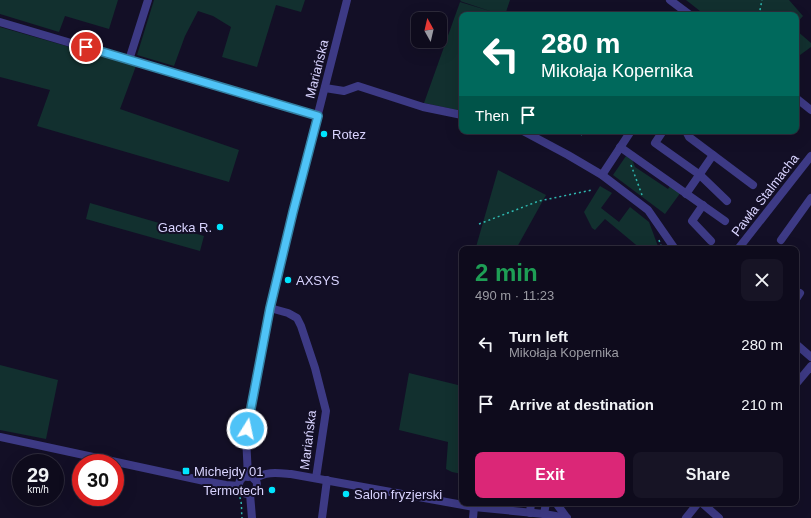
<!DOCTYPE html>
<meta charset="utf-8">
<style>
body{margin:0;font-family:Arial,sans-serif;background:#171425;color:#f1f3f6;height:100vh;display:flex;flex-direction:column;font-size:15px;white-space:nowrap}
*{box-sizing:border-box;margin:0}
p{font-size:13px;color:#9b9ba3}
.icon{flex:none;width:22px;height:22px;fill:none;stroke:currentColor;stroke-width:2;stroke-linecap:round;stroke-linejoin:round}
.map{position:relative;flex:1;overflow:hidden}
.panel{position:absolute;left:459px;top:246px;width:340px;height:260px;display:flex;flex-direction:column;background:#0e0b1c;border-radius:8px;box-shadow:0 4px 16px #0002,0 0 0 1px #2e2b3b}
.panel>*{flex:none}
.guide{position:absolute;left:459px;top:12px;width:340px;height:122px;border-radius:8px;box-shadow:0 4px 16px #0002,0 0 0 1px #2e2b3b;background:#00695c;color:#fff;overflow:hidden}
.needle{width:26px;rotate:352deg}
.tools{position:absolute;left:411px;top:12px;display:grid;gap:8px}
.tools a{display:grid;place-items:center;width:36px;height:36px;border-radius:8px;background:#0e0b1c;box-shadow:0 4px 16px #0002,0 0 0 1px #2e2b3b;font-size:20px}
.speed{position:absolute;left:12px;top:454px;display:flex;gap:8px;font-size:20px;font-weight:700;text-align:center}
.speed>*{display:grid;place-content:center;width:52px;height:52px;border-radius:50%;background:#0e0b1c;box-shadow:0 4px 16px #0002,0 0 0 1px #2e2b3b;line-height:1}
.speed small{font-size:10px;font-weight:400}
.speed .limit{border:6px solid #d22;background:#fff;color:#111}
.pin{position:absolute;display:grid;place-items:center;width:34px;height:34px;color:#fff;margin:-17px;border:2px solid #fff;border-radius:50%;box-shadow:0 1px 4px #0007}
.me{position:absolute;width:44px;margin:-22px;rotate:10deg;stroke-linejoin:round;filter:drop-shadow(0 0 3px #0008)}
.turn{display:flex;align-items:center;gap:14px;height:84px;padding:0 16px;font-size:18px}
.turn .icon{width:52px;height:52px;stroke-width:2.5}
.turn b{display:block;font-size:28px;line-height:34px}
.then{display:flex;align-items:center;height:38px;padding:0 16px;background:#0003;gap:8px;font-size:15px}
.round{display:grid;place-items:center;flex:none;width:42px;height:42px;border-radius:8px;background:#171425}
.summary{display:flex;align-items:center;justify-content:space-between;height:68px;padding:0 16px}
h1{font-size:24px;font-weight:600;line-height:30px;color:#1e9e55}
.button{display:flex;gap:8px;margin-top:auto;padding:8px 16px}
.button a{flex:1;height:46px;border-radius:8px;background:#db2777;color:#fff;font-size:16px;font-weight:600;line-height:46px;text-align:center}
.button a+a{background:#171425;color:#f1f3f6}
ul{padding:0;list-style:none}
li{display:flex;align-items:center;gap:12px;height:60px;padding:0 16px}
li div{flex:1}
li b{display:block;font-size:15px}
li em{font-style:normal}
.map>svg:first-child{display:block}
.green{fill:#12302f}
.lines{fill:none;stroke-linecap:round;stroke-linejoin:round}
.path{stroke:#2fb8b0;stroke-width:1.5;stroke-dasharray:2 3;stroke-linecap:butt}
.minor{stroke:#3d3a85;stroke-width:8}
.route-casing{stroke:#337fa1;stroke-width:10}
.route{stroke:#4fc3f7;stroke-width:7}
.poi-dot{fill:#00e5ff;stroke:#130f26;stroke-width:1.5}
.labels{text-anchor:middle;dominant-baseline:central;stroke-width:4;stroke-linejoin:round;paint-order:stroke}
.street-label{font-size:13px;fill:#d9d4ff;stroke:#130f26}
.poi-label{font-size:13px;fill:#d9d4ff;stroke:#130f26;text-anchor:start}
</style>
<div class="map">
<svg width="811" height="518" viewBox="0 0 811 518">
<rect width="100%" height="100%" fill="#130f26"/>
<g class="green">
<polygon points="0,0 118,0 109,29 65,16 59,32 0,14"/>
<polygon points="154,0 305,0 301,12 276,5 257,67 222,57 231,27 213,16 198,11 185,36 174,66 137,55"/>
<polygon points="461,0 510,0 505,15 462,15 462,111 424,103 460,2 493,12 460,1"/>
<polygon points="686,0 789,0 803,16 796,24 796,15 705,15"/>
<polygon points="0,27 136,66 120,109 239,150 229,182 37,126 50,90 0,77"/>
<polygon points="796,30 811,43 811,47 796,58"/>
<polygon points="626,156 632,159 635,167 668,189 671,185 681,192 665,214 613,175"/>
<polygon points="498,170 546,195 516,249 481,249 476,247"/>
<polygon points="600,186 612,193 601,208 619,222 630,207 649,222 659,249 641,249 605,219 595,230 592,228 584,212"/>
<polygon points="90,203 204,236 200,251 86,219"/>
<polygon points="0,365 58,380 46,439 0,430"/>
<polygon points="409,373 462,386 462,474 452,472 446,469 448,442 399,430"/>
</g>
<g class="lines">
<g class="path">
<polyline points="759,15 762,0"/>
<polyline points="577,131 582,135"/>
<polyline points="631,165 642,195"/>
<polyline points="479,224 539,201 592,190"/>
<polyline points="659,240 662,249"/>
<path d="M237 493C243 499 241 510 242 518"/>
</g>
<g class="minor">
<polyline points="670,0 690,15"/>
<polyline points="0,22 318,116"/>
<polyline points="129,60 148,0"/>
<polyline points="325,88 344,91 358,86 423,107 462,115"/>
<polyline points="796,98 811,110"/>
<polyline points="523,131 568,155 602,175 648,210 675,249"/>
<polyline points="663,131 655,143 700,175 727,201"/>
<polyline points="686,131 689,137 753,185"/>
<polyline points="620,147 725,221"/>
<polyline points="602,175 631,131"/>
<polyline points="686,194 713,155"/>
<polyline points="703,205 692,221 711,241"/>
<polyline points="781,240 811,198"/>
<polyline points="738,249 811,156"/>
<polyline points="796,299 800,293"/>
<polyline points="270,308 288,313 297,318 301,326 315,368 326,411 316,478"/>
<polyline points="796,344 811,357"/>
<polyline points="796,384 811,366"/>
<polyline points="0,437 209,482 226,485 239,486"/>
<circle cx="248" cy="485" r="9"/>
<polyline points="248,477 246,436 270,308 293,212 347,0"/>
<path d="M254 479C266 471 278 473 291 474L474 507 544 514 567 518"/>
<polyline points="250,494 252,518"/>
<polyline points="556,503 567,518"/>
<polyline points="702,503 719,518"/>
<polyline points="530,513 531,503"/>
<polyline points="544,514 546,503"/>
<polyline points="322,518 327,480"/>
<polyline points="473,518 474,507"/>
<polyline points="686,518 698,503"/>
</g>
</g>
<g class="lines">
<defs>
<polyline id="route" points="86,47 318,116 293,212 270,308 247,429"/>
</defs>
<use href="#route" class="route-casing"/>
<use href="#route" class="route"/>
</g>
<g class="poi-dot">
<circle cx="324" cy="134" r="4"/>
<circle cx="220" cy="227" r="4"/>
<circle cx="288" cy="280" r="4"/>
<rect x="182" y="467" width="8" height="8" rx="2"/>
<circle cx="272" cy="490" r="4"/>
<circle cx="346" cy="494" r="4"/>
</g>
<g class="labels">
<g class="street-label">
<text transform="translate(317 69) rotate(-76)">Mariańska</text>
<text transform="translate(765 195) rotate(-52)">Pawła Stalmacha</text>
<text transform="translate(308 440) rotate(-83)">Mariańska</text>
</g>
<g class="poi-label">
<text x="332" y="134">Rotez</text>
<text x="212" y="227" text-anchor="end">Gacka R.</text>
<text x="296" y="280">AXSYS</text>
<text x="194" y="471">Michejdy 01</text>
<text x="264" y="490" text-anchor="end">Termotech</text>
<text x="354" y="494">Salon fryzjerski</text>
</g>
</g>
</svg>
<div class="tools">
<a><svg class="needle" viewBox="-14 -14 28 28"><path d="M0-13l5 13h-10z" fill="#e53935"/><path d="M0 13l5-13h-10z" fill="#9b9ba3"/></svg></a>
</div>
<div class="speed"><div>29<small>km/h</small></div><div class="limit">30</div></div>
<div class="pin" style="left:86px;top:47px;background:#d93025"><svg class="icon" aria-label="arrive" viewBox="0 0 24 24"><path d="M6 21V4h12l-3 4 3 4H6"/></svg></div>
<svg class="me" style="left:247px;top:429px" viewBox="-20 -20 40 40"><circle r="17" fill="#4fc3f7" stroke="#fff" stroke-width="3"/><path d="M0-11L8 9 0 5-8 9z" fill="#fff"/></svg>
<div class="guide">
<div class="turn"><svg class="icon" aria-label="left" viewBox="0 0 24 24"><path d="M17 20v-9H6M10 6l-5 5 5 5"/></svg><div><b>280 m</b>Mikołaja Kopernika</div></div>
<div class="then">Then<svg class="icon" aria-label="arrive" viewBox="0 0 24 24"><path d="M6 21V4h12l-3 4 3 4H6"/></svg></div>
</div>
<section class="panel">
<div class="summary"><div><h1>2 min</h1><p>490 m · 11:23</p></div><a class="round"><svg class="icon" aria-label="close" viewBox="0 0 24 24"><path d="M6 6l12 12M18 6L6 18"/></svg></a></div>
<ul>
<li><svg class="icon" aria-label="left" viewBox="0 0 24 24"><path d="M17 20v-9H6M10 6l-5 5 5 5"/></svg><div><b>Turn left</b><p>Mikołaja Kopernika</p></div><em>280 m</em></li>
<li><svg class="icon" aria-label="arrive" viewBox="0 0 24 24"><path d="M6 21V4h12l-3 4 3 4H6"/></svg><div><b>Arrive at destination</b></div><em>210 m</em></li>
</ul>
<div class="button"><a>Exit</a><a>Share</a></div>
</section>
</div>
